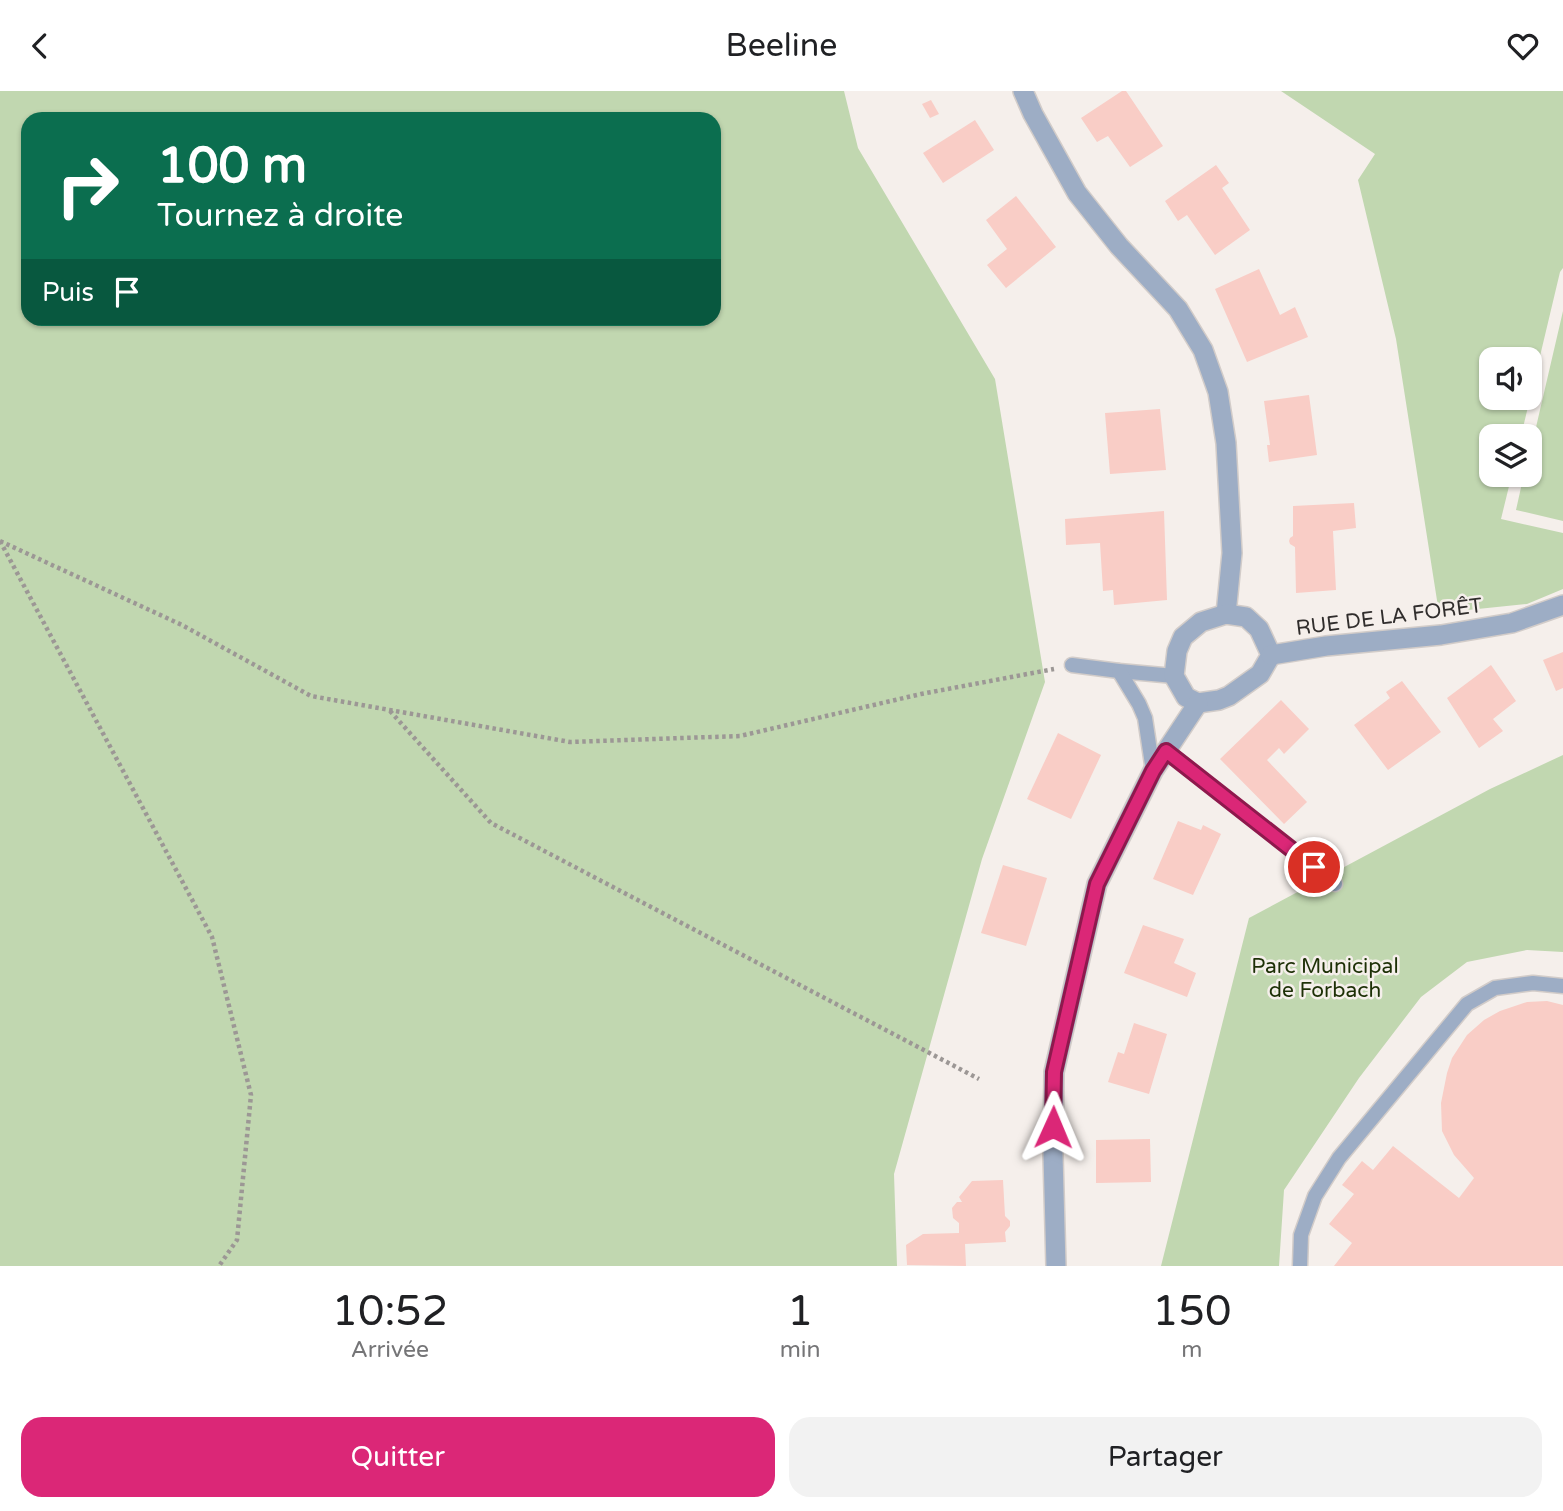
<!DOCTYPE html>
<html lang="fr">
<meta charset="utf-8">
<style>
body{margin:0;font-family:"Varela Round",sans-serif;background:#f2f2f2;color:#202124;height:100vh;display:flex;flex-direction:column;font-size:26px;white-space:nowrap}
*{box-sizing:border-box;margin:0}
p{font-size:23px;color:#757577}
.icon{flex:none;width:38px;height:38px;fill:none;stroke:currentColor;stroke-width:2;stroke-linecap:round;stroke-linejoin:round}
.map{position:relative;height:1175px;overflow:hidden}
.details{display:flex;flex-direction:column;background:#fff;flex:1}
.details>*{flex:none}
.hud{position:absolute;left:21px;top:21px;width:700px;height:214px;border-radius:21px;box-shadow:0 2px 5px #0004;background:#0b6e4f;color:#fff;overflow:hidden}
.fabs{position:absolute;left:1479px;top:256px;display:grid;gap:14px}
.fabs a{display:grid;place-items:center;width:63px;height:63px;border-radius:14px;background:#fff;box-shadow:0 2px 5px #0004;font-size:35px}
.pin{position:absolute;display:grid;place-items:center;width:60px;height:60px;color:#fff;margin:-30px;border:4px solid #fff;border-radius:50%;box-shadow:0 2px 7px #0007}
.me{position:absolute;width:77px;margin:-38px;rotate:1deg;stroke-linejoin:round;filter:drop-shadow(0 0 5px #0008)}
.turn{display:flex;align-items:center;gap:24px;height:147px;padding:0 21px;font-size:32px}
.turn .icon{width:91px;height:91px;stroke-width:2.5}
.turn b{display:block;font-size:49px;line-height:60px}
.then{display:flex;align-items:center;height:66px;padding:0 21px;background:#0003;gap:14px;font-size:26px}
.eta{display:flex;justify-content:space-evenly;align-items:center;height:119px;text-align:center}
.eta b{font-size:42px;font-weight:600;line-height:49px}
.cta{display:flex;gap:14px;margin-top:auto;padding:14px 21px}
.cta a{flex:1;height:80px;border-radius:21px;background:#db2777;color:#fff;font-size:28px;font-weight:600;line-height:80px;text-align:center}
.cta a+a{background:#f2f2f2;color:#202124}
header{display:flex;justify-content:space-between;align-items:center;height:91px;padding:0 21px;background:#fff;font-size:32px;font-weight:600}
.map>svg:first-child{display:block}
.green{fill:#c1d7b0;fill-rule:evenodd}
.building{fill:#f9cdc6}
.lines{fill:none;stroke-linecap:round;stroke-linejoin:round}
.service-casing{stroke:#d2ccc9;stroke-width:17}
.minor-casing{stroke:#d2ccc9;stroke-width:22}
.path{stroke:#9c9795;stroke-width:4.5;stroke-dasharray:3.5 3.5;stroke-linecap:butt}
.service{stroke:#9dadc5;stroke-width:14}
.minor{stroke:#9dadc5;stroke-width:19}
.route-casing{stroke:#8e194d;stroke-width:18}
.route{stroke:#db2777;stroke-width:12}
.labels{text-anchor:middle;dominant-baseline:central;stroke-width:5;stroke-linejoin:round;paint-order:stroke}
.street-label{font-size:21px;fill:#302d2c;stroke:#f5efeb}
.park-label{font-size:21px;fill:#1d3006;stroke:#f5efeb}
</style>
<header><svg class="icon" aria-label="back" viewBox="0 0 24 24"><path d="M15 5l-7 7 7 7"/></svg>Beeline<svg class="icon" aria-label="heart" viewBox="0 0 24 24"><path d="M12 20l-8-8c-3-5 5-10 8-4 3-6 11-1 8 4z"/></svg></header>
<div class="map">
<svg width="1563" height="1175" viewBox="0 0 1563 1175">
<rect width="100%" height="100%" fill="#f5efeb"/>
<g class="green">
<path d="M0 0H844L858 57 995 288 1045 591 982 768 894 1083 897 1175H0ZM714 28V228H28V28Z"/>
<path d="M1281 0H1563V177L1560 181 1521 345H1491V383H1512L1501 428 1563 442V498L1527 513 1439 522 1396 248 1358 89 1375 63ZM1491 268H1530V306H1491Z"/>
<polygon points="1563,220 1563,430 1516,419 1524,383 1530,383 1530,362"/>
<polygon points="1563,664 1563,861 1527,859 1467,871 1421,906 1359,987 1284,1099 1279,1175 1161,1175 1249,827 1490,698"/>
</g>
<g class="building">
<polygon points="1122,0 1126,0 1163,55 1130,76 1108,45 1097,51 1081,27"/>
<polygon points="931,9 939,23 930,27 922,13"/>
<polygon points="975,29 994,59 943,92 923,62"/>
<polygon points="1216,74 1229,92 1222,97 1250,139 1215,164 1187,124 1178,130 1165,110"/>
<polygon points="1016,105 1056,156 1006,197 987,174 1007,158 986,129"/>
<polygon points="1259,178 1280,224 1295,216 1308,246 1247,271 1215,198"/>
<polygon points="1309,304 1317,364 1269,371 1267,354 1270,354 1264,310"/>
<polygon points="1160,318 1166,379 1110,383 1105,322"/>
<polygon points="1354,412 1356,437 1333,440 1336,499 1296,502 1295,456 1290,453 1289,450 1290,447 1293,445 1293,415"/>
<polygon points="1164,420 1167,509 1114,514 1113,499 1103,500 1100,452 1066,454 1065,428"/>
<polygon points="1563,561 1563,597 1556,600 1543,569"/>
<polygon points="1491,574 1516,610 1493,628 1503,640 1479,657 1447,607"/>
<polygon points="1402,590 1441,641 1388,679 1354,634 1390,607 1386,601"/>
<polygon points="1281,609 1309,638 1284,663 1279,657 1267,669 1307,711 1284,733 1220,668"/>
<polygon points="1058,642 1101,664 1071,728 1027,708"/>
<polygon points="1178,730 1201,739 1203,734 1221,743 1193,804 1153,788"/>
<polygon points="1003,774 1047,787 1026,855 981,842"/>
<polygon points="1143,834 1184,848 1174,872 1196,882 1187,906 1124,882"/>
<polygon points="1547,910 1563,914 1563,1175 1334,1175 1352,1152 1329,1133 1354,1103 1342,1094 1362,1070 1373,1079 1393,1055 1459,1107 1474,1087 1454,1064 1442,1040 1441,1012 1447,982 1452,967 1467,944 1484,929 1500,920 1527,911"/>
<polygon points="1134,932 1167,943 1149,1003 1108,991 1118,961 1124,963"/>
<polygon points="1150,1048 1151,1091 1096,1092 1096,1049"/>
<polygon points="1003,1089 1005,1125 1010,1130 1010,1135 1005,1141 1006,1151 965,1153 966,1175 907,1174 906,1154 923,1143 959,1142 959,1132 953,1127 952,1117 957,1111 962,1111 959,1106 972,1090"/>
</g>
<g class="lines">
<defs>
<g id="service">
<polyline points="1072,574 1119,580 1174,585"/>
<polyline points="1119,580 1139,613 1145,627 1153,680"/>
<polyline points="1166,660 1335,793"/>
<polyline points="1300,1175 1301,1144 1315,1105 1339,1067 1467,913 1495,897 1533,892 1563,895"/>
</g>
<g id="minor">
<polyline points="1023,0 1033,23 1077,102 1119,155 1178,218 1203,259 1218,301 1226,352 1232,462 1226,523"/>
<polygon points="1226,523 1246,526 1259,538 1271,564 1260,583 1229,605 1219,609 1198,612 1186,606 1174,585 1177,560 1183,546 1201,531"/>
<polyline points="1271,564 1326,555 1441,544 1512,532 1563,514"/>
<polyline points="1056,1175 1053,1064 1054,981 1097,793 1153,680 1198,612"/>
</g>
</defs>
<use href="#service" class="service-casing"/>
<use href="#minor" class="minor-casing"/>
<g class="path">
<polyline points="0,450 182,534 311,605 570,651 740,645 921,603 1054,578"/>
<polyline points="0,450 212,846 251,1004 237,1149 219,1175"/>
<polyline points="390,620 491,732 979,988"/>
</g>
<use href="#service" class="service"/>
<use href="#minor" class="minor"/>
</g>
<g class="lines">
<defs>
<polyline id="route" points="1053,1036 1054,981 1097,793 1153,680 1166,660 1314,776"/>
</defs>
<use href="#route" class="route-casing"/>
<use href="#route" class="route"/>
</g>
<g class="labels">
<g class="street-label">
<text transform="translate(1389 526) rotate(-7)">RUE DE LA FORÊT</text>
</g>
<g class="park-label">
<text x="1325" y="875">Parc Municipal<tspan x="1325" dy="24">de Forbach</tspan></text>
</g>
</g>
</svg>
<div class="fabs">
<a><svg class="icon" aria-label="sound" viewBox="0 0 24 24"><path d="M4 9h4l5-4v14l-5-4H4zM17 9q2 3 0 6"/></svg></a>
<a><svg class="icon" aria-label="layers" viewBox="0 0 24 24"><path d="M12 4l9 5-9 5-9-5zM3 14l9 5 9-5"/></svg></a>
</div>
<div class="pin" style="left:1314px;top:776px;background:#d93025"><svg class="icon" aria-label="arrive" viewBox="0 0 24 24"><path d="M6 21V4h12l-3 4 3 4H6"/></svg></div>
<svg class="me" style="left:1053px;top:1036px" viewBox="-20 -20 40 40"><path d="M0-17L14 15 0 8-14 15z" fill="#db2777" stroke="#fff" stroke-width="4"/></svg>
<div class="hud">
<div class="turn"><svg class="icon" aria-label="right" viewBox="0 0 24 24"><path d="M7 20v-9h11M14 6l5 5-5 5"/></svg><div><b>100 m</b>Tournez à droite</div></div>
<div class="then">Puis<svg class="icon" aria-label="arrive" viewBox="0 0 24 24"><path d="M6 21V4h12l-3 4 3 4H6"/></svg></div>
</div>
</div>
<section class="details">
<div class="eta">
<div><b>10:52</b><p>Arrivée</p></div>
<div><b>1</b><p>min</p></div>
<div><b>150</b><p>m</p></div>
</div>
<div class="cta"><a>Quitter</a><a>Partager</a></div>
</section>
